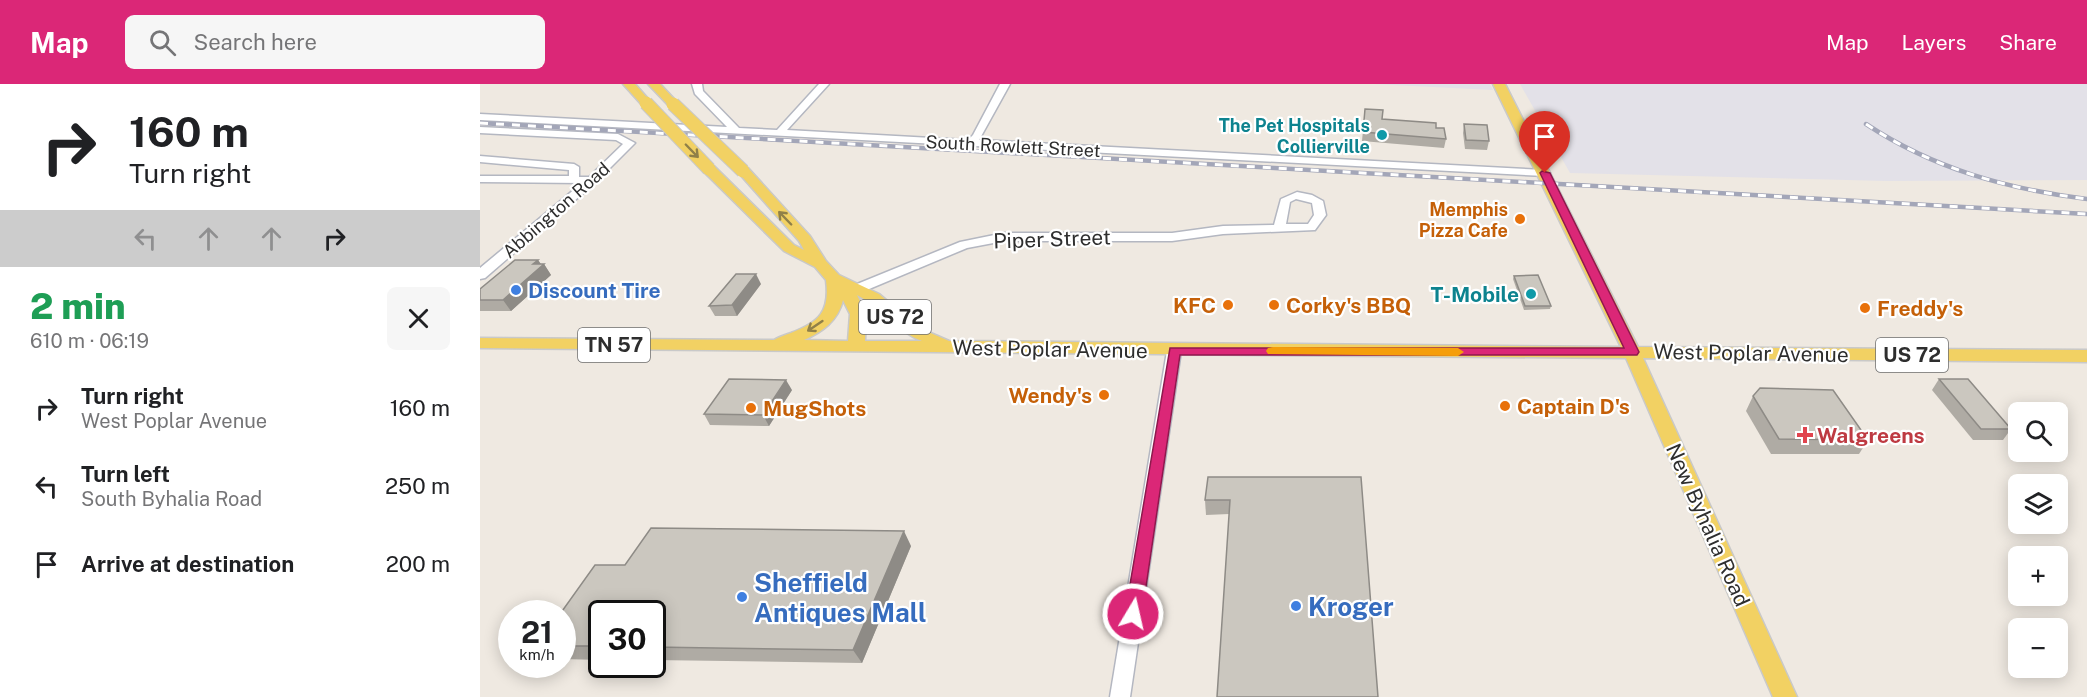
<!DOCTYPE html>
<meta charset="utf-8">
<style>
body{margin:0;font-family:"Public Sans",sans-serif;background:#f6f6f6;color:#202124;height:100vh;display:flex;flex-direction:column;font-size:22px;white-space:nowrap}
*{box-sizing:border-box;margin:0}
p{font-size:20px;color:#757577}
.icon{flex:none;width:33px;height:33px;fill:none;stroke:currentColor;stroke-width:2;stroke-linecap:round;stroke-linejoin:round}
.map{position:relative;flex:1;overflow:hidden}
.side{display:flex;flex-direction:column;background:#fff;width:480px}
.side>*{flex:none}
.banner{background:#fff;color:#202124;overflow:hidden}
.buttons{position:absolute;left:1528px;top:318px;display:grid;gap:12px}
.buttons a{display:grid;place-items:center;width:60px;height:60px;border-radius:9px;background:#fff;box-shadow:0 3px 15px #0003;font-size:30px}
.speed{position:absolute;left:18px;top:516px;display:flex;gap:12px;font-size:30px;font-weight:700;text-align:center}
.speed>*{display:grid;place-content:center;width:78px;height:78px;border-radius:50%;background:#fff;box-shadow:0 3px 15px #0003;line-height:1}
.speed small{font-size:15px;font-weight:400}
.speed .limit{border:3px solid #111;border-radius:9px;background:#fff;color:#111}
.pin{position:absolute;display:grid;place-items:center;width:51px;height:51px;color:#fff;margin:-62px -26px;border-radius:50% 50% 50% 0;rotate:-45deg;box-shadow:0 0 6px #0007}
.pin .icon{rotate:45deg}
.me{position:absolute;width:66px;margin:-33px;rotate:9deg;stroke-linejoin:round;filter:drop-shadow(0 0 4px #0008)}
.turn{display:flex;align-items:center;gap:21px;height:126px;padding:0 30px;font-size:27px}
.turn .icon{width:78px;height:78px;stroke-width:2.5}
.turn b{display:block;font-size:42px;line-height:51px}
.lanes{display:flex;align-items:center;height:57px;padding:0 30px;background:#0003;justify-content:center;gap:30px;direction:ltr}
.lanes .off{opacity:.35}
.round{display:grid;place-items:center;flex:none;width:63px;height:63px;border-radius:9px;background:#f6f6f6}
.overview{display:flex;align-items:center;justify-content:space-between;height:102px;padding:0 30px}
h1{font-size:36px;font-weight:800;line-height:45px;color:#1e9e55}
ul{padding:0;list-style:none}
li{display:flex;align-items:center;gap:18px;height:78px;padding:0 30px}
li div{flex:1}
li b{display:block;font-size:22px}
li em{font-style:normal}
header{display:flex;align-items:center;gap:36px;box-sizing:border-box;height:84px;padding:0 30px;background:#db2777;color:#fff}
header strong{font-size:28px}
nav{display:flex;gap:33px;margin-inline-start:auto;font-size:21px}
.search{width:420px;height:54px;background:#f6f6f6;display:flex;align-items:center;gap:15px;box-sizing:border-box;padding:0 21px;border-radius:9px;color:#757577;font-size:22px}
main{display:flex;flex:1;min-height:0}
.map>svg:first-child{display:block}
.industrial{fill:#e3e1e8}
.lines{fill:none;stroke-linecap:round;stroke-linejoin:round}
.minor-casing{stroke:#b4b7c1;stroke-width:3}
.major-casing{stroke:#c9c9c9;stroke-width:3}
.minor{fill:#fff;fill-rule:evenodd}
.major{fill:#f2d163;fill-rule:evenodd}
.rail-casing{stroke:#a3a6b8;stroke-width:4.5}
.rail{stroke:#fff;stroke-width:3;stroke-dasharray:8;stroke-linecap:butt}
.major-bridge-casing{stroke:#c9c9c9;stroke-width:15;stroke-linecap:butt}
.major-bridge{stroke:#f2d163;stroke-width:13}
.wall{fill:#afaba4}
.shaded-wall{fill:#8e8b86}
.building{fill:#cbc7bf;stroke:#8e8b86;stroke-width:1.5}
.oneway{stroke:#908048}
.route{fill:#db2777;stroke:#8e194d;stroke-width:1.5}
.slow{fill:#f59e0b}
.culture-dot{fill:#0f9aa8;stroke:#fff;stroke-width:2}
.food-dot{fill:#e8710a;stroke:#fff;stroke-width:2}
.shop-dot{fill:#3f7fe0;stroke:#fff;stroke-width:2}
.health-dot{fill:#e0444e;stroke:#fff;stroke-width:2}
.labels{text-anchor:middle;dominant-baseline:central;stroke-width:4.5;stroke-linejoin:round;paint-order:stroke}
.far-culture-label{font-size:18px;font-weight:bold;fill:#0d838f;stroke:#fff;text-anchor:end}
.far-street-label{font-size:18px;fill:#2e2e2e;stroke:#fff}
.far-food-label{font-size:18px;font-weight:bold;fill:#c56008;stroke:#fff;text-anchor:end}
.shield{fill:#fff;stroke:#6d6d6d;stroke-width:1.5}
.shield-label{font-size:20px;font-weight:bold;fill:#2e2e2e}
.street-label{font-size:21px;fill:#2e2e2e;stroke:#fff}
.shop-label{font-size:21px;font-weight:bold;fill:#366cbe;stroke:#fff;text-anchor:start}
.culture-label{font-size:21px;font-weight:bold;fill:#0d838f;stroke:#fff;text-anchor:end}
.food-label{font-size:21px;font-weight:bold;fill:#c56008;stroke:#fff;text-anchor:start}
.health-label{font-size:21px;font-weight:bold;fill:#be3a42;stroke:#fff;text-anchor:start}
.near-shop-label{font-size:26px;font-weight:bold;fill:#366cbe;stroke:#fff;text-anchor:start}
</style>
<header>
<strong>Map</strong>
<div class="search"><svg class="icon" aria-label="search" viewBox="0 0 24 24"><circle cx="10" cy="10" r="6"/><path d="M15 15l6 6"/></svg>Search here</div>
<nav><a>Map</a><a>Layers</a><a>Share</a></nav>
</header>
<main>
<section class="side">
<div class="banner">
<div class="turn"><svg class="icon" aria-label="right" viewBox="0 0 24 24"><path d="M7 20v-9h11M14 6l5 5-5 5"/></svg><div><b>160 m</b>Turn right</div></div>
<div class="lanes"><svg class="icon off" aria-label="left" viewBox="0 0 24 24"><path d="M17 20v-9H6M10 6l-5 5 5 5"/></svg><svg class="icon off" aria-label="ahead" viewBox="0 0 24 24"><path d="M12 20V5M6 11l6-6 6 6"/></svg><svg class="icon off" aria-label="ahead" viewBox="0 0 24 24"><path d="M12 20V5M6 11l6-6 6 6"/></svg><svg class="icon" aria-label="right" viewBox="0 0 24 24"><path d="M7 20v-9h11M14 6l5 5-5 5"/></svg></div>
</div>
<div class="overview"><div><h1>2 min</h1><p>610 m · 06:19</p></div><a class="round"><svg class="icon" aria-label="close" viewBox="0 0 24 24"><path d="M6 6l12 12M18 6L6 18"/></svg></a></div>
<ul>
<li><svg class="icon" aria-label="right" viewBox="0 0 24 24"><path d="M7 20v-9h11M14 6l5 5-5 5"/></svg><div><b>Turn right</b><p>West Poplar Avenue</p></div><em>160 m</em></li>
<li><svg class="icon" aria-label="left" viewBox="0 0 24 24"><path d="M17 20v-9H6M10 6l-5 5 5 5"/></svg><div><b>Turn left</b><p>South Byhalia Road</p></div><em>250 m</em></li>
<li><svg class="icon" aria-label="arrive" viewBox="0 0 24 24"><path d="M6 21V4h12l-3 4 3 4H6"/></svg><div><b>Arrive at destination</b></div><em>200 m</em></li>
</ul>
</section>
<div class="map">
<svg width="1607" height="613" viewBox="0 0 1607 613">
<rect width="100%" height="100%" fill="#efe9e1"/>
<g class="industrial">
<polygon points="893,0 1010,0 1013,6"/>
<polygon points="1040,0 1607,0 1607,96 1406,97 1090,89"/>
</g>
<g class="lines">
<defs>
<g id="minor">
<polygon points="212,0 222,0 223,7 259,44 297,46 339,0 349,0 307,46 488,56 493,51 520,0 530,0 499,56 1065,86 1070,89 1065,92 0,36 0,30 247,43 215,10"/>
<polygon points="0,43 138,50 155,59 116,98 5,194 0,195 0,184 102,99 0,98 0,92 89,92 89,86 0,78 0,72 94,80 99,83 99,93 109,93 143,60 136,56 0,49"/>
<path d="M817 108 832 111 843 117 846 131 835 146 743 150 692 157H524L487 164 370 213H360L358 210 360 207 480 158 524 149H692L743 142 794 141 801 115ZM816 115 832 119 834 131 828 140H806L810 118Z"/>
<polygon points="694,262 701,267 650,613 630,613 687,267"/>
</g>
<g id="major">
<polygon points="143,0 155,0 170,17 170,21 162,21"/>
<polygon points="168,0 180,0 197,18 197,22 189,22"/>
<path d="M1013 0H1025L1158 263 1607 266V278L1163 274 1317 613H1293L1146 274 0 264V254L294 256C299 253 305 251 311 249 340 238 350 227 346 196L335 183 304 167 224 88 223 85 229 81 234 82 314 161 324 166 319 157 257 87 263 83 268 84 330 152 346 177 359 191 399 210 439 244 469 257 1141 263ZM377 211C401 223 416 247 442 257H385L386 230ZM363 216 370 230 368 257 324 256C342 248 358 237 363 216Z"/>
</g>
</defs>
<use href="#minor" class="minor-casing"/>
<use href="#major" class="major-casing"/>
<use href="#minor" class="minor"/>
<use href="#major" class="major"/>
<defs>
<g id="rail">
<polyline points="0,39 1607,130"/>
<path d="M1386 40C1454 85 1527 105 1607 115"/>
</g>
</defs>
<use href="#rail" class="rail-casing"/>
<use href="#rail" class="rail"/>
<defs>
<g id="major-bridge">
<polyline points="166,19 229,85"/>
<polyline points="193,20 263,87"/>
</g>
</defs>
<use href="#major-bridge" class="major-bridge-casing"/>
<use href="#major-bridge" class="major-bridge"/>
</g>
<g class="wall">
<polygon points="885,25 902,35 956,44 966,55 964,64 882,57"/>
<polygon points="984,40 1009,57 1007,66 985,65 983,49"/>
<polygon points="58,176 61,180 64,180 71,191 31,227 0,227 0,205"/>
<polygon points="1034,192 1071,222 1070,225 1044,226 1033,195"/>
<polygon points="281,200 257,232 235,232 229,222"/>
<polygon points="1459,295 1531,345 1523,356 1493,356 1452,306"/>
<polygon points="312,306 289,342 230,341 224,330"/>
<polygon points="1273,312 1388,356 1379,370 1291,370 1266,327"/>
<polygon points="881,393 749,430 726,431 725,416"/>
<polygon points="431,462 382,579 172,576 172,530 122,530 122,576 82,575 82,530 145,481"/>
</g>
<g class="shaded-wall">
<polygon points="58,176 62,182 64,180 71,191 31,227 23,216 53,180"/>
<polygon points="276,190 281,200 257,232 252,221"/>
<polygon points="306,296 312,306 289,342 283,331"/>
<polygon points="424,447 431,462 382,579 373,566"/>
</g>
<g class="building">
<polygon points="885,25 903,26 902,35 956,39 956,44 964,44 966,55 883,48"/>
<polygon points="984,40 1007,41 1009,57 986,56"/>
<polygon points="35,176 58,176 53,180 64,180 23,216 0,216 0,205"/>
<polygon points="256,190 276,190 252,221 229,222"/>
<polygon points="1058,191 1071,222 1045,222 1034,192"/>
<polygon points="249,295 306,296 283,331 224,330"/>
<polygon points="1459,295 1488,295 1531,345 1501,345"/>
<polygon points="1280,304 1353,306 1388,356 1299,355 1273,312"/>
<polygon points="728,393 881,393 898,613 737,613 750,416 725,416"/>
<polygon points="171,444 424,447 373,566 172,563 172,530 122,530 122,562 82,562 82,530 80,530 115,481 145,481"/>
</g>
<defs><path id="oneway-shaft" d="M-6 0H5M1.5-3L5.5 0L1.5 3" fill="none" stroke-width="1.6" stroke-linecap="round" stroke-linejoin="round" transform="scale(1.5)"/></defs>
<g class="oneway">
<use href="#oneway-shaft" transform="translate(212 67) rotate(46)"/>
<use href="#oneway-shaft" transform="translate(305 134) rotate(-134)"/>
<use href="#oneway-shaft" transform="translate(335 242) rotate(146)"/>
</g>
<polygon class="route" points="1062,87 1070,89 1159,268 1157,271 700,271 662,530 660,536 653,538 647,536 645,530 690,264 1144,264 1060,89"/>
<polygon class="slow" points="793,263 978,264 984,268 978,272 788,270 786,267 788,264"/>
<g class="culture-dot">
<circle cx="902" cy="51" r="6"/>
<circle cx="1051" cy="210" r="6"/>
</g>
<g class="food-dot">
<circle cx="1040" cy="135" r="6"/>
<circle cx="748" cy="221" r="6"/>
<circle cx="794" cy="221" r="6"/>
<circle cx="1385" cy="224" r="6"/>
<circle cx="624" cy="311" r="6"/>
<circle cx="1025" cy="322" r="6"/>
<circle cx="271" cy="324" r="6"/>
</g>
<g class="shop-dot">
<circle cx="36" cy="206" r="6"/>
<circle cx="262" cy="513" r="6"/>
<circle cx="816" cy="522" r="6"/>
</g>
<path class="health-dot" d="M1322 342h6v6h6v6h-6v6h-6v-6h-6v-6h6z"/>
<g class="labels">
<g class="far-culture-label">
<text x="890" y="41">The Pet Hospitals<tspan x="890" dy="21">Collierville</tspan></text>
</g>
<g class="far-street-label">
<text transform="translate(533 62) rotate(3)">South Rowlett Street</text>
<text transform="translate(76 126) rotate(-41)">Abbington Road</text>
</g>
<g class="far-food-label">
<text x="1028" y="125">Memphis<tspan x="1028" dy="21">Pizza Cafe</tspan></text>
</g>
<g class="shield">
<rect x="379" y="216" width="72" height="34" rx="4.5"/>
<rect x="98" y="244" width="72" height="34" rx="4.5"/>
<rect x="1396" y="254" width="72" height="34" rx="4.5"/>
</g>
<g class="shield-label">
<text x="415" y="233">US 72</text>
<text x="134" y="261">TN 57</text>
<text x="1432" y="271">US 72</text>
</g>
<g class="street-label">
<text transform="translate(572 155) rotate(-2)">Piper Street</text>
<text transform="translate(570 265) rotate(1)">West Poplar Avenue</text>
<text transform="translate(1271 269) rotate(1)">West Poplar Avenue</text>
<text transform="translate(1228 441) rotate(66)">New Byhalia Road</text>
</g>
<g class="shop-label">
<text x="48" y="206">Discount Tire</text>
</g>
<g class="culture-label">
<text x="1039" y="210">T-Mobile</text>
</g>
<g class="food-label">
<text x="736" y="221" text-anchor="end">KFC</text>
<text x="806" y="221">Corky's BBQ</text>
<text x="1397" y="224">Freddy's</text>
<text x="612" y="311" text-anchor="end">Wendy's</text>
<text x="1037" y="322">Captain D's</text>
<text x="283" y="324">MugShots</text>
</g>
<g class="health-label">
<text x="1337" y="351">Walgreens</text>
</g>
<g class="near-shop-label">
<text x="274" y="498">Sheffield<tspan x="274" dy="30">Antiques Mall</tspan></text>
<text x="828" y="522">Kroger</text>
</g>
</g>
</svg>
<div class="buttons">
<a><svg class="icon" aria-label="search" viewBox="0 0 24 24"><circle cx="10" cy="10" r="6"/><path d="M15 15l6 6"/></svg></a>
<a><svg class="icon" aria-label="layers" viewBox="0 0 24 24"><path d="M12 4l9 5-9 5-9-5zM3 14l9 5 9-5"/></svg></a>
<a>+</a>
<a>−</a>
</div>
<div class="speed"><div>21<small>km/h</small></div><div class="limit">30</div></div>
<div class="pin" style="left:1065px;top:89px;background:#d93025"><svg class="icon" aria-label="arrive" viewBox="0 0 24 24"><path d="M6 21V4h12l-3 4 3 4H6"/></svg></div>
<svg class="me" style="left:653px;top:530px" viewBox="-20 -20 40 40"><circle r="17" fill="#db2777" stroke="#fff" stroke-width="3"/><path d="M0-11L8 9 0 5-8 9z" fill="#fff"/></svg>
</div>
</main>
